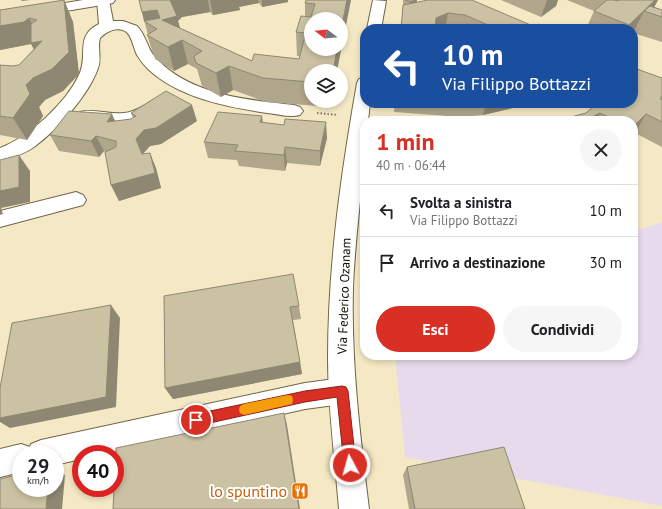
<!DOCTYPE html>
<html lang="it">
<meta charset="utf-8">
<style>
body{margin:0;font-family:"PT Sans",sans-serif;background:#f6f6f6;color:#202124;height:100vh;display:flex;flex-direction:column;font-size:15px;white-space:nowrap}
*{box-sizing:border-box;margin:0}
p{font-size:13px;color:#757577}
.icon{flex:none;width:22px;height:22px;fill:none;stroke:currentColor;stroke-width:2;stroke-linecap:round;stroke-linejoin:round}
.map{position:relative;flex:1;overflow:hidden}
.details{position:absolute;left:360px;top:116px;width:278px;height:244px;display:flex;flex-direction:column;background:#fff;border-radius:16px;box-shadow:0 2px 6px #0003}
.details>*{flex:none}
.guide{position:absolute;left:360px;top:24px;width:278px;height:84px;border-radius:16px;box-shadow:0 2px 6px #0003;background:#1a4fa0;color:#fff;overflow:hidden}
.needle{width:26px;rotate:286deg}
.tools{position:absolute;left:304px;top:12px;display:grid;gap:8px}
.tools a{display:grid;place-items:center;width:44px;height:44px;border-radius:50%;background:#fff;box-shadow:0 2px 6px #0003;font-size:20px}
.speed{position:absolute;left:12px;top:445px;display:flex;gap:8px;font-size:20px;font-weight:700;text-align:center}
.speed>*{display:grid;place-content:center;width:52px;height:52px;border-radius:50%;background:#fff;box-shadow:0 2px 6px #0003;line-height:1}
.speed small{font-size:10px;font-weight:400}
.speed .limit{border:6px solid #d22;background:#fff;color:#111}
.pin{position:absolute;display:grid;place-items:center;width:34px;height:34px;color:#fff;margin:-17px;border:2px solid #fff;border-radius:50%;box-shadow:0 1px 4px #0007}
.me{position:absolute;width:44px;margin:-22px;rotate:354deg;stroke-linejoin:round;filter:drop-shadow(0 0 3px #0008)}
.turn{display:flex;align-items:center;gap:14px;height:84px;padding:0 16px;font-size:18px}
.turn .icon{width:52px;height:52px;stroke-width:2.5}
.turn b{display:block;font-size:28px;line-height:34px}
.round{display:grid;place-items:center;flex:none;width:42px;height:42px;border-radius:21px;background:#f6f6f6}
.headline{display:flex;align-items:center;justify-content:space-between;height:68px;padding:0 16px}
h1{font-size:24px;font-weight:700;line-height:30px;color:#d93025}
.button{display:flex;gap:8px;margin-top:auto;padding:8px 16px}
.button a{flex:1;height:46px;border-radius:24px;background:#d93025;color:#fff;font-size:16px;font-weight:700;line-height:46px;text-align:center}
.button a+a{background:#f6f6f6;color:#202124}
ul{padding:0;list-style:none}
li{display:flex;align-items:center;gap:12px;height:52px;padding:0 16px;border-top:1px solid #e0e0e0}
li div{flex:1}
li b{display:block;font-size:15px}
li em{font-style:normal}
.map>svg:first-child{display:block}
.education{fill:#e8daed}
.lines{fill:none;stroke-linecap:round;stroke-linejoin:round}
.street-casing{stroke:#706545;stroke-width:2}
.secondary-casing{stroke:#706545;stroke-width:2}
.path{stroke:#837b63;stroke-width:2;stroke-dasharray:1.5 2;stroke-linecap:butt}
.street{fill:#fff;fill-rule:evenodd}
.secondary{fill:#fff;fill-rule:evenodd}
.wall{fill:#afa68c}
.shaded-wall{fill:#8e8772}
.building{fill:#cbc1a3;stroke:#8e8772}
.route{fill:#d93025;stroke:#8d1f18}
.slow{fill:#f59e0b}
.labels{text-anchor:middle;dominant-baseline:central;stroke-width:4;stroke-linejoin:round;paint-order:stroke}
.street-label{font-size:13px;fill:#120e03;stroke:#fff}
.near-food-label{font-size:16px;fill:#c56008;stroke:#fff;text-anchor:end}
</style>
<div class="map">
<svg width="662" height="509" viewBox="0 0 662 509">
<rect width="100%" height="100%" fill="#f5e9c5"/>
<polygon class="education" points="662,222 662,506 405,457 395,355 633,355 633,232"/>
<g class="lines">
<defs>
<g id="street">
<path d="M97 0H109L113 21H123L137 26C146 35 147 48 155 57 189 95 247 100 294 105L300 107 303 111 300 115C290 118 278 114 267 113 227 107 179 98 148 69 144 65 140 60 137 55 133 47 132 35 125 31 116 26 106 32 100 38 97 48 102 58 98 68 89 95 57 130 34 147 24 154 12 158 0 162V148C29 137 66 103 79 75 89 55 74 36 99 24Z"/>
<path d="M159 99 165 100 168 104C164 109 158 112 153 115 129 127 105 127 80 120L77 116 80 112C94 108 109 115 124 113 137 112 147 102 159 99Z"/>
<polygon points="76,192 83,195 86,200 83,205 0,227 0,211"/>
<polygon points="342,378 351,382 355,391 351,400 342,404 305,409 104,454 81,454 81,459 55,465 55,454 21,454 21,472 0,477 0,449 21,444 30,447 31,444 41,440 305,383"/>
</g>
<g id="secondary">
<polygon points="83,0 115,0 113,3 108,4 0,22 0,14"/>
<polygon points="373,0 386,1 381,29 367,29"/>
<path d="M365 78V103H370L368 121H365C365 176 355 232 353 288 351 362 360 435 369 509H339C335 459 328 408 328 358 328 265 341 174 357 83L359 79Z"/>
</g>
</defs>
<use href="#street" class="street-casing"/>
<use href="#secondary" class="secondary-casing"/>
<polyline class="path" points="317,113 338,115"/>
<use href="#street" class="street"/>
<use href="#secondary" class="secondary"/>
</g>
<g class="wall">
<polygon points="64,0 73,22 79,74 63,91 45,100 39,107 43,116 27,140 0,135 0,65 12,66 19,65 34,49 31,44 0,50 0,10"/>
<polygon points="139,0 288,0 288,2 262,7 259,3 239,7 240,10 213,15 210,12 182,17 178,21 180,28 252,61 299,59 299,56 297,56 296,32 305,17 305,3 351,0 311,71 311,101 332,101 331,107 266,102 233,90 221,97 202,86 197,69 188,64 174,71 155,59 147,35 148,35 142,12"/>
<polygon points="403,0 417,0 417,2 540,29 401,29 403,6"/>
<polygon points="501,0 558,0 556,6 541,17"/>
<polygon points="567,0 658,0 654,7 662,10 662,42 633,33 633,29 586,29 594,11"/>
<polygon points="662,78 662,147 635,133 633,121 556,121 586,113"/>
<polygon points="395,103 534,103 483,115 461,117 394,112"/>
<polygon points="131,113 197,121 161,144 150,146 142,154 156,168 161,188 119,201 111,185 105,152 104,151 99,157 59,151 50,135 115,121 131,119 133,118"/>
<polygon points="263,123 327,138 320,166 287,163 285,171 239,166 237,160 208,158 204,142"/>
<polygon points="164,296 299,306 301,319 293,320 302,374 173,399 165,388"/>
<polygon points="407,467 525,509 409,509 403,475"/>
</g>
<g class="shaded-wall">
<polygon points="21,0 30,0 22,1"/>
<polygon points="64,0 73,22 79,74 63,91 45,100 39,107 43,116 27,140 13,118 26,85"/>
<polygon points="170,0 208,0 210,12 182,17 178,21 183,39 162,20"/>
<polygon points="210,0 258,0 259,3 239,7 240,10 213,15"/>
<polygon points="262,0 288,0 288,2 262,7"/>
<polygon points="347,0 351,0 337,71 333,71 337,49 341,49 341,30"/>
<polygon points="417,0 416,6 409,8 410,2"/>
<polygon points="547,0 558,0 556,6 541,17"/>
<polygon points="655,0 658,0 651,13 644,11 633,33 633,29 627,29 629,25"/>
<polygon points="157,10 164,33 144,21 142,12"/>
<polygon points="448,13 445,29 434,29 436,18"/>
<polygon points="29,18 40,40 42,41 42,65 31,44 0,50 0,26"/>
<polygon points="182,40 188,64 174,71 168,47"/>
<polygon points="229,66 233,90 221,97 216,73"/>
<polygon points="486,103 534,103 483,115"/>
<polygon points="192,105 197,121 161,144 150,146 142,155 148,170 136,139 144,130"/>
<polygon points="600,113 595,121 592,117"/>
<polygon points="112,114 119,130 107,122"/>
<polygon points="646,114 635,133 633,135 633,127"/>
<polygon points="262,116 264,132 260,122"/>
<polygon points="326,122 327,138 320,166 320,151"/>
<polygon points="96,136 104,151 99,157 91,141"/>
<polygon points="285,147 287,163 285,171 284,155"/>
<polygon points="150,153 156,168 161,188 119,201 111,185"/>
<polygon points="19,155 30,171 30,202 1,208 3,214 0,215 0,191"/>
<polygon points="111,305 120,318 116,407 10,428 0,422 0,418"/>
<polygon points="300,362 302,374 173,399 165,388"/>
<polygon points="284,413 287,425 300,509 299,509"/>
<polygon points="55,470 65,475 62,509 46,509 48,488 55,488"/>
</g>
<g class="building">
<polygon points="64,0 69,52 52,69 33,78 26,85 30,94 13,118 0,116 0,65 12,66 19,65 42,41 31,43 31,24 37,20 29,18 24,22 0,26 0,10"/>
<polygon points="139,0 170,0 177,16 162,20 252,61 254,54 299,59 306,33 296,32 301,16 311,17 315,4 305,3 306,0 347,0 341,30 341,19 311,19 311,49 337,49 333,71 311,71 311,82 263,78 229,66 216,73 196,63 194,56 202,51 182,40 168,47 147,35 157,29 144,21 160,18 157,10 142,12"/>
<polygon points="405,0 416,0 410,2"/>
<polygon points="428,0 472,0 540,29 491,29 493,27 465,15 448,13 436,18 435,29 401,29 403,5"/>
<polygon points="607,0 614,0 618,1 619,0 655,0 629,25 594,11"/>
<polygon points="650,6 662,10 662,17 644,11"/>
<polygon points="634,68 662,78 662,96 660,99 662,99 662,122 646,114 633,127 633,121 617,121 600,113 592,117 595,121 556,121 586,113 597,103 633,103 633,69"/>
<polygon points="166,91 192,105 156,128 144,130 136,139 142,154 150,153 155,173 111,185 105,152 116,147 116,141 96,136 91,141 50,135 69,111 112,114 107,122 131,119 136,116 131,113"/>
<polygon points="218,112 262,116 260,122 284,125 285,119 326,122 320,151 285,147 284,155 235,151 238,145 204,142"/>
<polygon points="19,155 19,187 0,191 0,160"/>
<polygon points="293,274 299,306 290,307 300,362 165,388 164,296"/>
<polygon points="111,305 106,397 0,418 0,388 12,323"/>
<polygon points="284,413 299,509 113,509 114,488 115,488 116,448"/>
<polygon points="504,447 525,509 415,509 407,467"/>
<polygon points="21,474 21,488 48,488 46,509 0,509 0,479"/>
</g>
<polygon class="route" points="342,386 346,387 348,391 356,465 354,469 350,471 345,469 344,465 337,397 305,402 196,426 192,424 191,420 192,416 196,414 305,391"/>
<polygon class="slow" points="288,395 292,396 293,400 292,404 288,405 244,415 240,413 239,410 240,406 244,404"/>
<defs>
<symbol id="restaurant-square" viewBox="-11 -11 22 22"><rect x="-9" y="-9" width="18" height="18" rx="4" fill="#e8710a" stroke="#fff"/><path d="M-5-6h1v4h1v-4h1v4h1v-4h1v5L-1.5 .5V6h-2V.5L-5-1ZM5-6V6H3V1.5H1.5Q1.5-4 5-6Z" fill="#fff"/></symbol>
</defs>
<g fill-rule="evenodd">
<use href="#restaurant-square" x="290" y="481" width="20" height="20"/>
</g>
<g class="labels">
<g class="street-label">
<text transform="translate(344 296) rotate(-88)">Via Federico Ozanam</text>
</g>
<g class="near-food-label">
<text x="287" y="491">lo spuntino</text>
</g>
</g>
</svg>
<div class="tools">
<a><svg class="needle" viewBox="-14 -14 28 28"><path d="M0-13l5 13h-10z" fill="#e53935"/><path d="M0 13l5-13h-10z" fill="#757577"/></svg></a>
<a><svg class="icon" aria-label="layers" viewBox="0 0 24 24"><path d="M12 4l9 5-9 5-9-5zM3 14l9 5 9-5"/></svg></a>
</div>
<div class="speed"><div>29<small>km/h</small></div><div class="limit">40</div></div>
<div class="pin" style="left:196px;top:420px;background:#d93025"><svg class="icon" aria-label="arrive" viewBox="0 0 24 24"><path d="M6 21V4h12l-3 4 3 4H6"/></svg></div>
<svg class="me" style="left:350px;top:465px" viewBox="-20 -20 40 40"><circle r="17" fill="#d93025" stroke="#fff" stroke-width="3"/><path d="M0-11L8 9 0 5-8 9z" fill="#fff"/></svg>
<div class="guide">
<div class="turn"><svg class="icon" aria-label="left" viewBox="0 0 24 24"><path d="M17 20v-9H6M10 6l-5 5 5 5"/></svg><div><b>10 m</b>Via Filippo Bottazzi</div></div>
</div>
<section class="details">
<div class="headline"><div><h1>1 min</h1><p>40 m · 06:44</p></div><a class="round"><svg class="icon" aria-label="close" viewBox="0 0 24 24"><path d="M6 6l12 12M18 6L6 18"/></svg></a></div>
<ul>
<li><svg class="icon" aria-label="left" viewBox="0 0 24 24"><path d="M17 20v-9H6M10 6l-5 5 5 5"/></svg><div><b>Svolta a sinistra</b><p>Via Filippo Bottazzi</p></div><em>10 m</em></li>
<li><svg class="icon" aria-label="arrive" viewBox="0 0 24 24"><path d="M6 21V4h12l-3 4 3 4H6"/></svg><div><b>Arrivo a destinazione</b></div><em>30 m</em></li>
</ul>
<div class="button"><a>Esci</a><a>Condividi</a></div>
</section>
</div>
